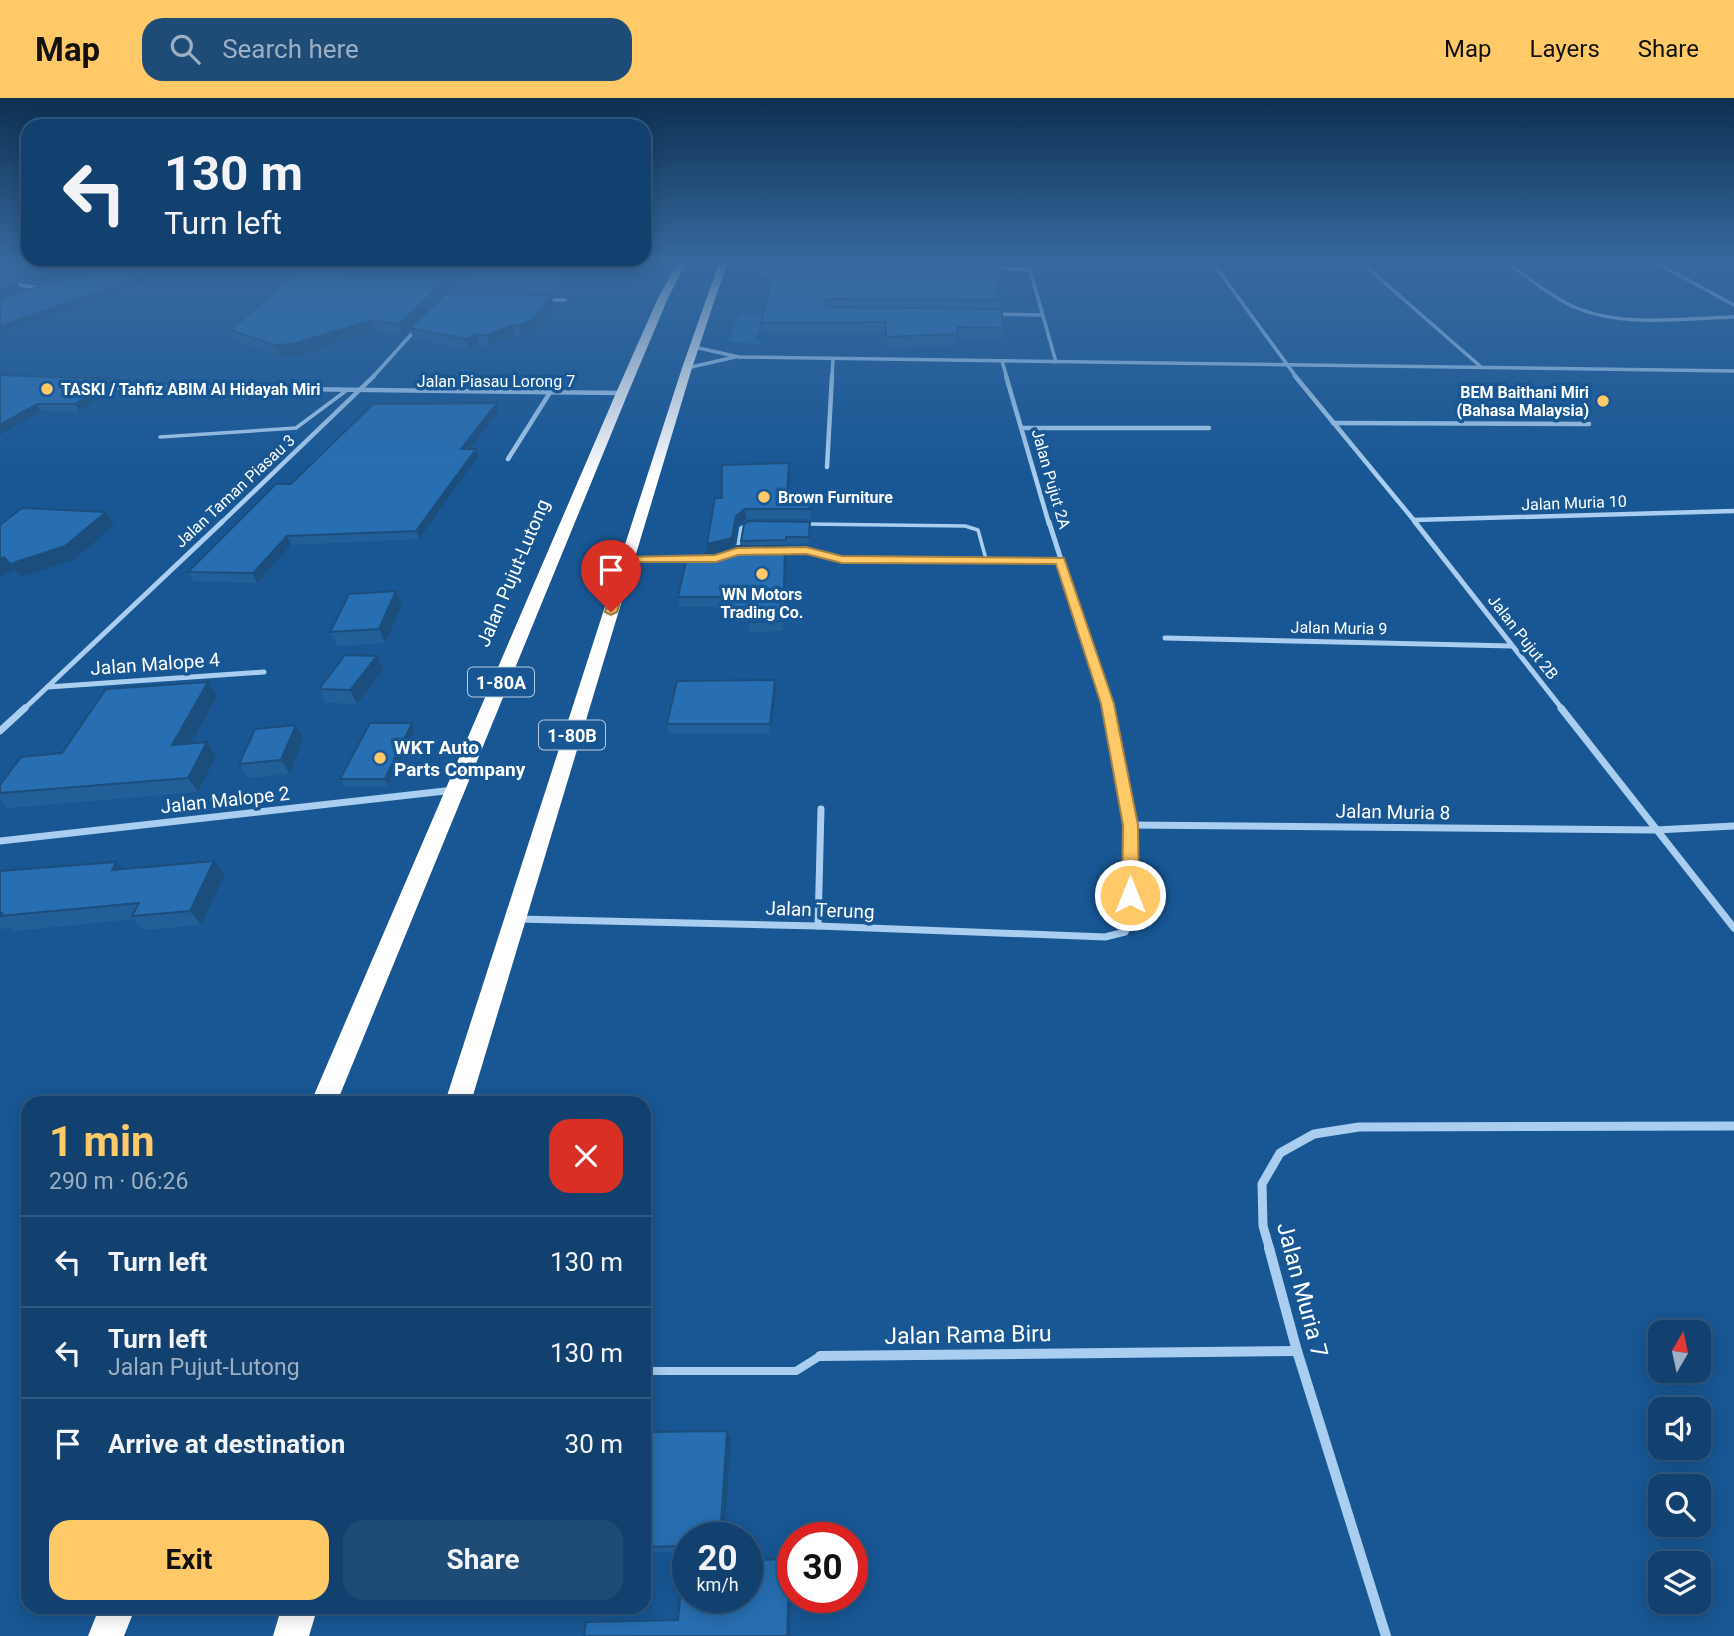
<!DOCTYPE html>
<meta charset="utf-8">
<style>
body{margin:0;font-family:Roboto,sans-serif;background:#1f4c77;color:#f1f3f6;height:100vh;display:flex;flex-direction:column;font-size:26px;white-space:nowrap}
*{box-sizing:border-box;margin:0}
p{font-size:23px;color:#9cafc3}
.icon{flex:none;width:38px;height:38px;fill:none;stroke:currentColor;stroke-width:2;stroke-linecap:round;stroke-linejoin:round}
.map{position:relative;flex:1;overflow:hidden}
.sheet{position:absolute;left:21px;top:998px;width:630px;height:518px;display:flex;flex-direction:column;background:#12416f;border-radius:21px;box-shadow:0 4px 18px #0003,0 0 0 2px #315a82}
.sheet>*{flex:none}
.banner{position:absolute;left:21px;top:21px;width:630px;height:147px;border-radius:21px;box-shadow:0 4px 18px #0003,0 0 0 2px #315a82;background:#12416f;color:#f1f3f6;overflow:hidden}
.needle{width:46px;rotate:9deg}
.controls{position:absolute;left:1648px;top:1222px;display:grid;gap:14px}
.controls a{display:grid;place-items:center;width:63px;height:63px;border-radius:14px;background:#12416f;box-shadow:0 4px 18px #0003,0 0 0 2px #315a82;font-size:35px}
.speed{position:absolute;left:672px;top:1424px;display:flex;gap:14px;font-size:35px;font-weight:700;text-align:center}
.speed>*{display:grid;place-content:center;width:91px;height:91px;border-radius:50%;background:#12416f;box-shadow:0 4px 18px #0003,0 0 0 2px #315a82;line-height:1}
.speed small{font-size:18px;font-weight:400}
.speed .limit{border:10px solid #d22;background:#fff;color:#111}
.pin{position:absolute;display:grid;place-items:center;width:60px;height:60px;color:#fff;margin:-72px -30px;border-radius:50% 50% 50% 0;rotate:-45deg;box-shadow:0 0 7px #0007}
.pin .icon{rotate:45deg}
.me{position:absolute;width:77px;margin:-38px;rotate:0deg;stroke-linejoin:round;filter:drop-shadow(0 0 5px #0008)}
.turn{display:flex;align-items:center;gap:24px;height:147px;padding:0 28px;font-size:32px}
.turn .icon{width:91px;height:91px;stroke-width:2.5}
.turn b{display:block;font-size:49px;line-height:60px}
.round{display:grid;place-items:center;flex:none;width:74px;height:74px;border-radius:21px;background:#1f4c77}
.overview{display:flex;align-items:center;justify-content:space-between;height:119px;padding:0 28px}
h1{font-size:42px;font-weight:700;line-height:52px;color:#ffc968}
.primary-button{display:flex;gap:14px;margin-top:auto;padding:14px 28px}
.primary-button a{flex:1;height:80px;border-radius:21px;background:#ffc968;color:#111;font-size:28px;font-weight:700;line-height:80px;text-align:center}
.primary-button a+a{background:#1f4c77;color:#f1f3f6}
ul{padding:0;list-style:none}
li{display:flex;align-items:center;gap:21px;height:91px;padding:0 28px;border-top:2px solid #315a82}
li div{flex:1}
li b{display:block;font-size:26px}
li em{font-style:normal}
header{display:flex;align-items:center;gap:42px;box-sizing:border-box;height:98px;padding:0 35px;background:#ffc968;color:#111}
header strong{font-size:33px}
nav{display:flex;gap:38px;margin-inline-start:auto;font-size:24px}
.search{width:490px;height:63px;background:#1f4c77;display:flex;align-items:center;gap:18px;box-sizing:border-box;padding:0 24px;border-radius:21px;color:#9cafc3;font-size:26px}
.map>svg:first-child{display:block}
.green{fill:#216aad}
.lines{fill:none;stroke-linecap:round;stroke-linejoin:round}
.lane-far1{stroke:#a9cef0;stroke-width:3.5}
.lane{stroke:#a9cef0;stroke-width:8}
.street-far5{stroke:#a9cef0;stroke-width:3.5}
.street-far4{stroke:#a9cef0;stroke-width:4.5}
.street-far3{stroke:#a9cef0;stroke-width:5}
.street-far2{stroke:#a9cef0;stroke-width:7}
.street-far1{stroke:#a9cef0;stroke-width:9}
.street{stroke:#a9cef0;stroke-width:10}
.highway{fill:#fff;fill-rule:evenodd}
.wall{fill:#225f99;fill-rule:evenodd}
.shaded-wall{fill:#1b4e7d}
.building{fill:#276fb2;stroke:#1b4e7d;stroke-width:2}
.route{fill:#ffc968;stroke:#a68344;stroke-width:2}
.poi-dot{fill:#ffc968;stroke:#185794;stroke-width:2.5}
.labels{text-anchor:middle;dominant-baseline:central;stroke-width:7;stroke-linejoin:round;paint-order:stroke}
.far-street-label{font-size:16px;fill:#fff;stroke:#185794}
.far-poi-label{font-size:16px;font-weight:bold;fill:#fff;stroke:#185794;text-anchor:start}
.shield{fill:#185794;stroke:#bacddf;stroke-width:2}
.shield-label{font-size:18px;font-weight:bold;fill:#fff}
.street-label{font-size:19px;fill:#fff;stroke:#185794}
.poi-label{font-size:19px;font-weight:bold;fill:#fff;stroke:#185794;text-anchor:start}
.near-street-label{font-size:23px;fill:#fff;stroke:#185794}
</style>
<header>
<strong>Map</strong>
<div class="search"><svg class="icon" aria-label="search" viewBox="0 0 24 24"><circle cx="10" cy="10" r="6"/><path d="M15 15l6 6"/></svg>Search here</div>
<nav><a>Map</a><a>Layers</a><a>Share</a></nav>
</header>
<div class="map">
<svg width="1734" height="1538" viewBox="0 0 1734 1538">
<rect width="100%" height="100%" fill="#185794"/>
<polygon class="green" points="739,216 764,216 755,241 761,242 760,246 728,244"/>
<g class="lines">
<g class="lane-far1">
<polyline points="160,339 296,330 347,292"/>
<polyline points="806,426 965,428 978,432 986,461"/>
<polyline points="780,453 806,453 841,461 1060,463"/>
<polyline points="737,454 741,430 750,425"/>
<polyline points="630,461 708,461"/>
</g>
<polyline class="lane" points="644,1273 796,1273 820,1258"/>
<g class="street-far5">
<polyline points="1028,165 1056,264"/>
<polyline points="1213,165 1297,280"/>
<polyline points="1362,165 1480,268"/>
<path d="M1507 165C1528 179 1551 199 1574 209 1622 230 1683 220 1734 219"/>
<polyline points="1657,165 1734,207"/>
<polyline points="993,171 1030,171"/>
<polyline points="0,184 40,190"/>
<polyline points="545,202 565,202"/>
<polyline points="994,216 1043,217"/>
<polyline points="694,249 739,259 1734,273"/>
<polyline points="1002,263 1007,280"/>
<polyline points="687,270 735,259"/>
<polyline points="372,280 417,230"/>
<polyline points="832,280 833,261"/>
</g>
<g class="street-far4">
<polyline points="1006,278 1049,426"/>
<polyline points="1295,278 1417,426"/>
<polyline points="118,289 622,295"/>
<polyline points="1333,325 1589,326"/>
<polyline points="1022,330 1209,330"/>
<polyline points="508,361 549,296"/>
<polyline points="827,369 832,278"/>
<polyline points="1414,422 1734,413"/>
<polyline points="220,426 374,278"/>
</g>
<g class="street-far3">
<polyline points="1049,424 1109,612"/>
<polyline points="1415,424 1563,612"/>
<polyline points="1165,540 1512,548"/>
<polyline points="48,589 264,574"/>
<polyline points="23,612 222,424"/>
</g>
<g class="street-far2">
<polyline points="1561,610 1734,830"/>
<polyline points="0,633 25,610"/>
<polyline points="1130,727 1656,732 1734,728"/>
<polyline points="0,743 454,692"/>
<polyline points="517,821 818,828 1105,839 1125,834 1131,821 1130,727 1109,610"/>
<polyline points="818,828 821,711"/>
</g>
<polyline class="street-far1" points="1270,1152 1263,1128 1262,1086 1280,1055 1314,1036 1359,1029 1734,1028"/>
<g class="street">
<polyline points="1269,1150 1297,1253 1386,1538"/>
<polyline points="820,1258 1297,1253"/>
</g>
<g class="highway">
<polygon points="678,165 686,165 668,200 628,295 337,1004 311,1004 616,295 658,200"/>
<polygon points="719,165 727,165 692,270 471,1004 445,1004 682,270"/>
<polygon points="100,1508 136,1508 124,1538 88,1538"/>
<polygon points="282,1508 318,1508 309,1538 273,1538"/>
</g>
</g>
<g class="wall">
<polygon points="0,165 102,165 37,185 0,181"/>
<path d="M308 165H581L559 198H552L553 206 538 230 521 238 514 237 490 248 480 247 469 252 413 240 410 231 403 238 376 233 298 257 279 258 235 242 230 232ZM452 178H463L454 186ZM454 187 456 196H445Z"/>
<polygon points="759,165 996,165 1003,180 1003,190 997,190 999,202 999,211 1004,230 1003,241 957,240 957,247 885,249 886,235 761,235 761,225 770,190 755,190 754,180"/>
<polygon points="5,277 113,288 114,291 79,314 41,313"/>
<polygon points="497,305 499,313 470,351 478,359 419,441 291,447 257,485 193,483 188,474 291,386"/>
<polygon points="790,375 788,400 811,399 811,421 746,421 737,428 733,449 742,448 741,443 810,424 809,445 786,446 785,449 784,533 749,534 748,519 733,521 732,509 680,509 678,499 708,455 707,446 722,400"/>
<polygon points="402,507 385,545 337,548 330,534"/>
<polygon points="383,572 357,606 326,605 319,591"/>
<polygon points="775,582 776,592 771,636 669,636 667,626"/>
<polygon points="208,584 217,598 191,646 207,644 216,659 198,694 7,710 0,701 0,687 62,655"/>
<polygon points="412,625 415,632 388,688 344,688 340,681"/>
<polygon points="303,641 290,676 248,680 239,666"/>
<polygon points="214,763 225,777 201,827 144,832 134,821 15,833 12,830 0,831 0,773 116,764 122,771"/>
<polygon points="727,1333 731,1341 688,1500 792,1466 678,1522 685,1454 644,1454 644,1334"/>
</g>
<g class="shaded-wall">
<polygon points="84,165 102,165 37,185 34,180"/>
<polygon points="182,165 197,165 0,235 0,228"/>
<polygon points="464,165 478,165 463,178 461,168"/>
<polygon points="573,165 581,165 559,198 557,187"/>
<polygon points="452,176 454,186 403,238 399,227"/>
<polygon points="18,186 21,191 0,198 0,192"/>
<polygon points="551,197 553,206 538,230 521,238 519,228"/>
<polygon points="372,222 376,233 298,257 279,258 274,247"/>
<polygon points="512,227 514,237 490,248 487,238"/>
<polygon points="477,236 480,247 469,252 466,241"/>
<polygon points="110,281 113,288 114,291 79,314 75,306"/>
<polygon points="497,305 499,313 464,359 461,351"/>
<polygon points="37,306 41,313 0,337 0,327"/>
<polygon points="476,351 478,359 419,441 416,433"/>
<polygon points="789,365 790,375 788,410 787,400"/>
<polygon points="745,411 746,421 737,428 733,451 708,457 707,446 736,418"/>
<polygon points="106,414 114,427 74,462 20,479 10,466"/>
<polygon points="287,438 291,447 257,485 253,475"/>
<polygon points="785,448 786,458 784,533 783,523"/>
<polygon points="4,459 14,472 0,479 0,461"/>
<polygon points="396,493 402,507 385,545 379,531"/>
<polygon points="749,508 750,518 733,521 731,511"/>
<polygon points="377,558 383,572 357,606 350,592"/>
<polygon points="775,582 776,592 771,636 770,626"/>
<polygon points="208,584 217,598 182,662 172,647"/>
<polygon points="412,625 415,632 388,688 385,681"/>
<polygon points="296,627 303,641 290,676 281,662"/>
<polygon points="207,644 216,659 198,694 188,680"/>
<polygon points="214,763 225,777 201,827 190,813"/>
<polygon points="116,764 128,778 112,772"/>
<polygon points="727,1333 731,1341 724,1440 720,1440"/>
<polygon points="790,1461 792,1466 790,1538 787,1538"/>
</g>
<g class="building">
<polygon points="0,165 84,165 34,180 0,176"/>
<polygon points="113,165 182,165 0,228 0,201"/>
<polygon points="308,165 464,165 461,168 348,168 345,173 350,176 452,176 399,227 372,222 293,246 274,247 230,232"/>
<polygon points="476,165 573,165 557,187 454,187"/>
<polygon points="759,165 999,166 1003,180 996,180 999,202 828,201 823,206 828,209 1001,211 1004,230 957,229 958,236 886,239 886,224 761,225 772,180 754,180"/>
<polygon points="0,184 18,186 0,192"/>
<polygon points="445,196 551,197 535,220 519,228 512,227 487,238 477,236 466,241 410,230"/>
<polygon points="0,277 110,281 110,284 75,306 37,306 0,327"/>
<polygon points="497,305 461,351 476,351 416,433 287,438 253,475 188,474 276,386 291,386 373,306"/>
<polygon points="789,365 787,400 811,399 810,411 745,411 736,418 732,440 707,446 715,400 722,400 722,367"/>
<polygon points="22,410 106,414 65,448 10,466 4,459 0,461 0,427"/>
<polygon points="749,423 810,424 809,439 786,439 786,442 741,443 744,426"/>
<polygon points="737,448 785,448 783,523 748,524 749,508 731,511 733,499 678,499 686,463 704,463 705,455 716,455"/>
<polygon points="396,493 379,531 330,534 349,496"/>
<polygon points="345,557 377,558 350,592 319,591"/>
<polygon points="775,582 770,626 667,626 677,583"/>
<polygon points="208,584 172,647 207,644 188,680 0,695 0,687 21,659 62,655 106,591"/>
<polygon points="370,625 412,625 385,681 340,681"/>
<polygon points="296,627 281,662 239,666 255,631"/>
<polygon points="214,763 190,813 132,818 139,805 0,818 2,815 0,815 0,773 116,764 112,772"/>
<polygon points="727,1333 720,1440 688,1440 688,1500 747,1500 747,1462 790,1461 787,1538 584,1538 586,1524 678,1522 685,1448 644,1449 644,1334"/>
</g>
<linearGradient id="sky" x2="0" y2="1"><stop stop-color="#0d3051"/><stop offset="0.43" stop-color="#37699f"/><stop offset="1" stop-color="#37699f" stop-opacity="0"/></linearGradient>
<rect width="1734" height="380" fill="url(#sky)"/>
<polygon class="route" points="806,449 842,458 1064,460 1114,606 1138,727 1139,797 1136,802 1125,802 1122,797 1123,727 1101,606 1056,466 842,465 806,456 738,457 716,464 632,464 617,514 611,517 605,514 623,459 715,457 737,450"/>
<g class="poi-dot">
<circle cx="47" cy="291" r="7"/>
<circle cx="1603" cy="303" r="7"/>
<circle cx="764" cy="399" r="7"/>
<circle cx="762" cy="476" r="7"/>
<circle cx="380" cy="660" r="7"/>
</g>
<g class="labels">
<g class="far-street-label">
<text x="496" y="283">Jalan Piasau Lorong 7</text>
<text transform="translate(1051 381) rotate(74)">Jalan Pujut 2A</text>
<text transform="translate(235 393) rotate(-43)">Jalan Taman Piasau 3</text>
<text transform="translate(1574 405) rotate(-2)">Jalan Muria 10</text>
<text transform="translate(1339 530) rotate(1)">Jalan Muria 9</text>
<text transform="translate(1523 539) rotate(52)">Jalan Pujut 2B</text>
</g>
<g class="far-poi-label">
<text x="61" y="291">TASKI / Tahfiz ABIM Al Hidayah Miri</text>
<text x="1589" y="294" text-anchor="end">BEM Baithani Miri<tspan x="1589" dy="18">(Bahasa Malaysia)</tspan></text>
<text x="778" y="399">Brown Furniture</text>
<text x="762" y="496" text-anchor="middle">WN Motors<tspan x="762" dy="18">Trading Co.</tspan></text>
</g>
<g class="shield">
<rect x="468" y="569.5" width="66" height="29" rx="5"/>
<rect x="539" y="622.5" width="66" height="29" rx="5"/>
</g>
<g class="shield-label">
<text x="501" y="584">1-80A</text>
<text x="572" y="637">1-80B</text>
</g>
<g class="street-label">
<text transform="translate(513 475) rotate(-67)">Jalan Pujut-Lutong</text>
<text transform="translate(155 566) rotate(-4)">Jalan Malope 4</text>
<text transform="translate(225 702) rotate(-6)">Jalan Malope 2</text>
<text transform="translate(1393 714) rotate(1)">Jalan Muria 8</text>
<text transform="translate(820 812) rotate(2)">Jalan Terung</text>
</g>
<g class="poi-label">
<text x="394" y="649">WKT Auto<tspan x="394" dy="22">Parts Company</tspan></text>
</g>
<g class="near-street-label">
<text transform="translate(1302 1192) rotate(75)">Jalan Muria 7</text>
<text transform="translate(968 1237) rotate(-1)">Jalan Rama Biru</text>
</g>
</g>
</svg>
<div class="controls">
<a><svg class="needle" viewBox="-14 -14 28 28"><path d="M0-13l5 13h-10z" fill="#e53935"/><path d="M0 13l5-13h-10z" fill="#9cafc3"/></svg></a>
<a><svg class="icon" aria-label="sound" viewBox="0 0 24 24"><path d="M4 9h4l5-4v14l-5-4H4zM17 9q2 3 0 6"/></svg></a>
<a><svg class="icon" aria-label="search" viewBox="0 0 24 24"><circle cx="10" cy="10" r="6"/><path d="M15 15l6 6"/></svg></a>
<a><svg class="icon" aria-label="layers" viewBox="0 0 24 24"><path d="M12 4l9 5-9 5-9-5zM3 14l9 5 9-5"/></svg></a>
</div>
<div class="speed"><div>20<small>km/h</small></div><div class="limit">30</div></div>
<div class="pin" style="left:611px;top:514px;background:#d93025"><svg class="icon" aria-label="arrive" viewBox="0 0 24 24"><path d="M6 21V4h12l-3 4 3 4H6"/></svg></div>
<svg class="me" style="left:1130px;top:797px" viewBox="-20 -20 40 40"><circle r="17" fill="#ffc968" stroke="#fff" stroke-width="3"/><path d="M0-11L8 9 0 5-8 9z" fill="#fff"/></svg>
<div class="banner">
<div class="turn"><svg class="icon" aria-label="left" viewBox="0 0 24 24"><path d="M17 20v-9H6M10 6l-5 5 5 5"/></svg><div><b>130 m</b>Turn left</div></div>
</div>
<section class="sheet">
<div class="overview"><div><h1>1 min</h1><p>290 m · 06:26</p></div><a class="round" style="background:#d93025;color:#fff"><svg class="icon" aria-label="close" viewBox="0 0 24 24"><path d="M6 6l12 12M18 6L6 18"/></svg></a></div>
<ul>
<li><svg class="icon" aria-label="left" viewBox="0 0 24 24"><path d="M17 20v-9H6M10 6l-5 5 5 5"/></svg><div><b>Turn left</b></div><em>130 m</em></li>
<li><svg class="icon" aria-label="left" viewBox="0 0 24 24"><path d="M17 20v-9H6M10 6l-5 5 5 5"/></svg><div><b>Turn left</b><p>Jalan Pujut-Lutong</p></div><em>130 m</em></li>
<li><svg class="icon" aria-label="arrive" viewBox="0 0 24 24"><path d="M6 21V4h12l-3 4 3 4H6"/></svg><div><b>Arrive at destination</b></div><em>30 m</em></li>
</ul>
<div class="primary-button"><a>Exit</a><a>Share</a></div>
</section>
</div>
